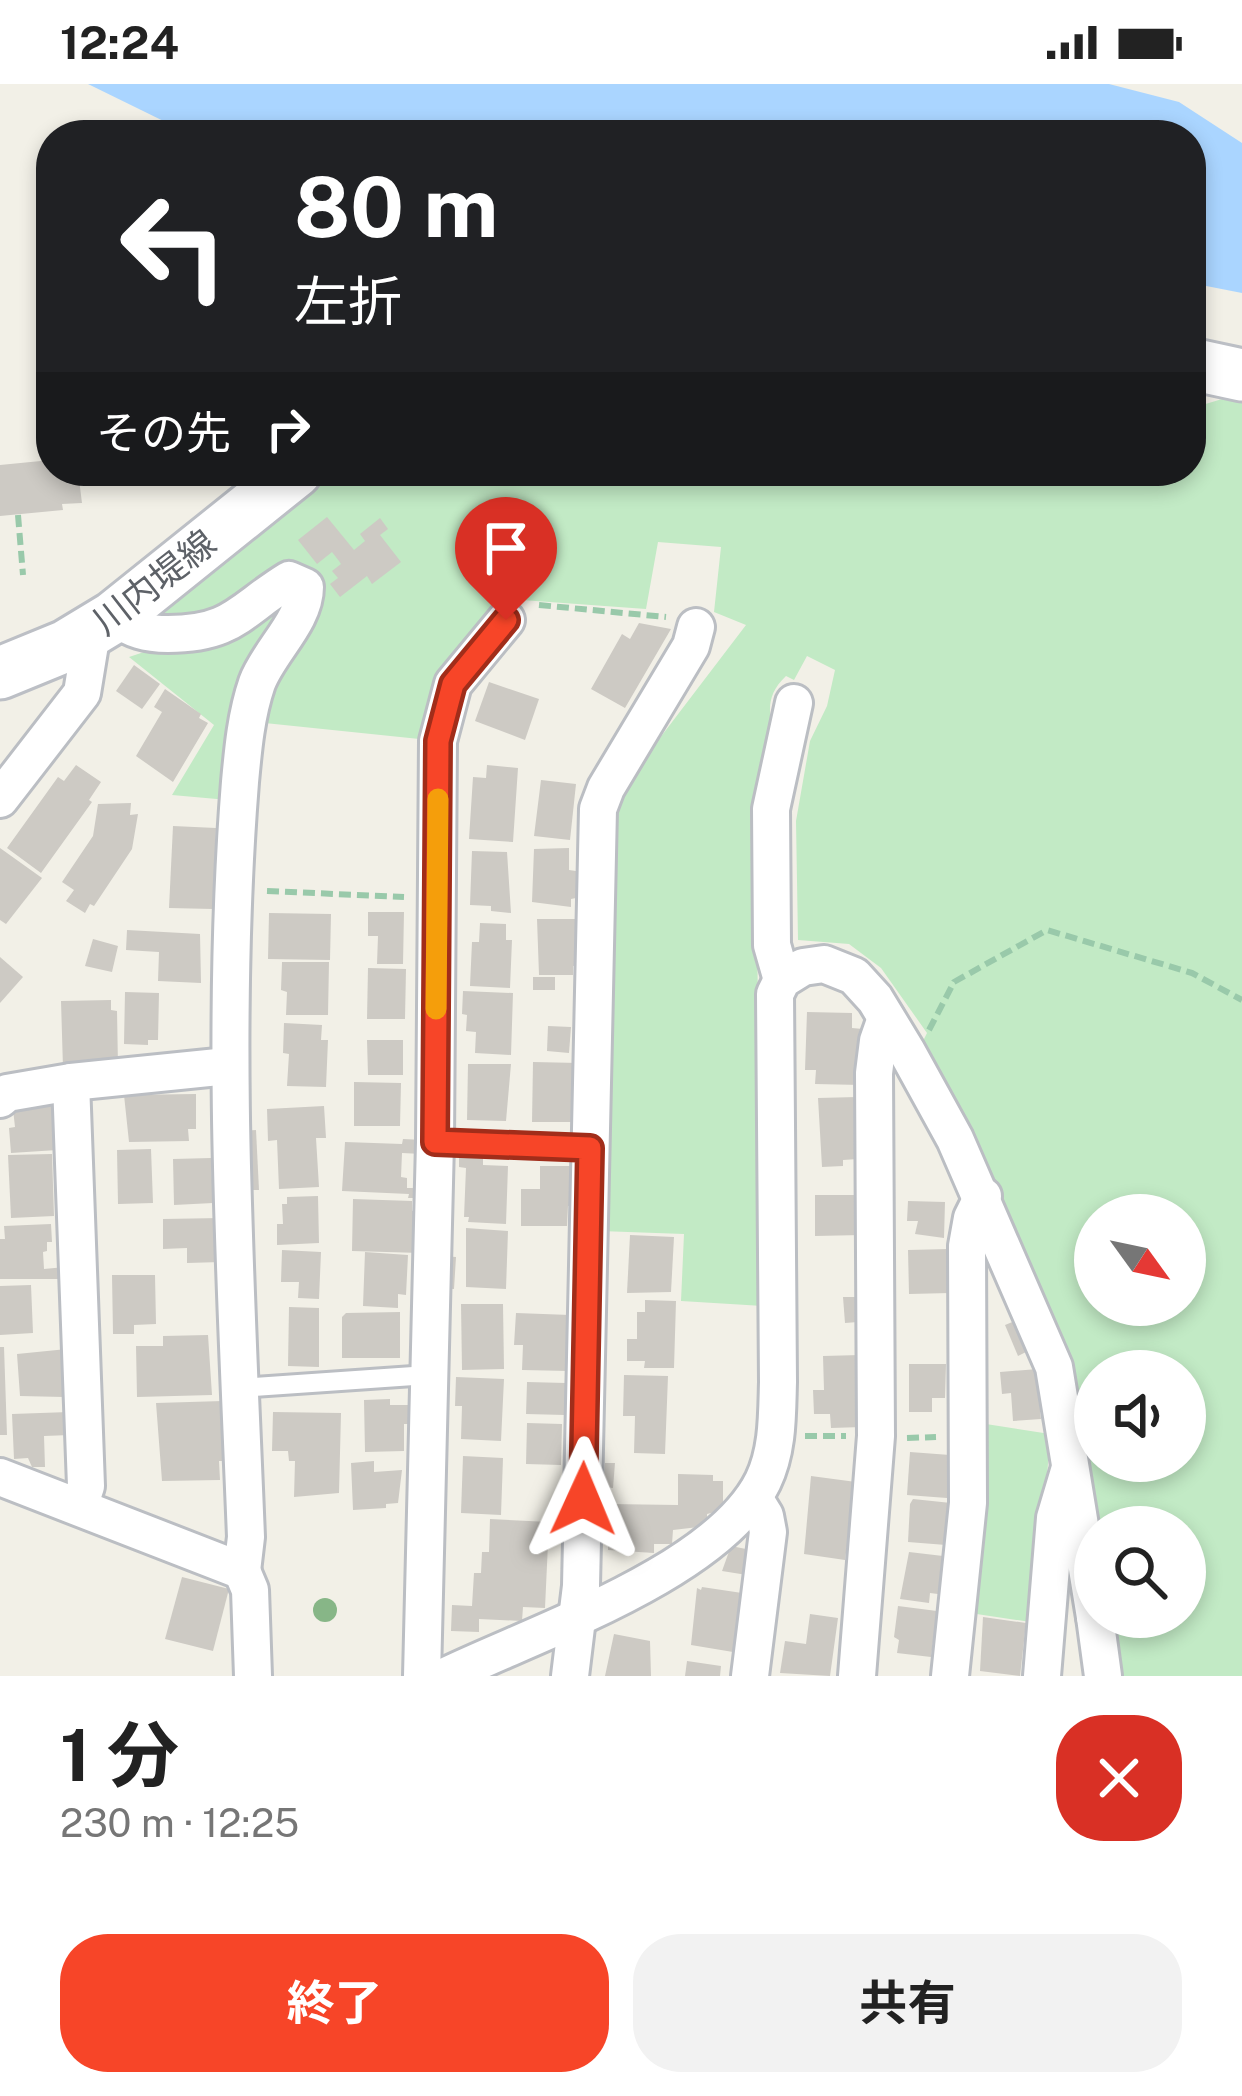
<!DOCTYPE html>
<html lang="ja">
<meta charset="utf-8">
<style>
body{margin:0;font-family:"Public Sans","Noto Sans JP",sans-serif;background:#f2f2f2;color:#222;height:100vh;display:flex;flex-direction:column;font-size:45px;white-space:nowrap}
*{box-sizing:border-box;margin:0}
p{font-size:39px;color:#767676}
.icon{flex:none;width:66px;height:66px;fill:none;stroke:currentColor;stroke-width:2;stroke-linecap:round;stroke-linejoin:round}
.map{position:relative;height:1592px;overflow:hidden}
.panel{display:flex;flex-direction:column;background:#fff;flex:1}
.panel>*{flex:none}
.banner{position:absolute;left:36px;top:36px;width:1170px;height:366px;border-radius:48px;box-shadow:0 6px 18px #0003;background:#202124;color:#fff;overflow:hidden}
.needle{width:78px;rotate:123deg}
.tools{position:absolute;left:1074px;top:1110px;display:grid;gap:24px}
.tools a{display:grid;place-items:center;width:132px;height:132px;border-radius:50%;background:#fff;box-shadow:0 6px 18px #0003;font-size:60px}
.pin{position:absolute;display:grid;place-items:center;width:102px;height:102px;color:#fff;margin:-123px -51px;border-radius:50% 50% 50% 0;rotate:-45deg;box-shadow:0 0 12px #0007}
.pin .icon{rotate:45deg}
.me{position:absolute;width:132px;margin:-66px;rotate:1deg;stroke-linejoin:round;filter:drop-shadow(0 0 9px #0008)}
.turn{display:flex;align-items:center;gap:42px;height:252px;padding:0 60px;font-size:54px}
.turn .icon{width:156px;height:156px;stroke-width:2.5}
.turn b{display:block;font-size:84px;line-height:102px}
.then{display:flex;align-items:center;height:114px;padding:0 60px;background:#0003;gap:24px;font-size:45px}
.round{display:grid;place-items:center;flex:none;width:126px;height:126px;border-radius:48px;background:#f2f2f2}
.summary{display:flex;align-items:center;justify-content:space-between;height:204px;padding:0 60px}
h1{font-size:72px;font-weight:700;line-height:90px}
.button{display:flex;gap:24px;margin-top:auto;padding:24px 60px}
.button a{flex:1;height:138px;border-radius:48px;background:#f74528;color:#fff;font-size:48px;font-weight:700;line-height:138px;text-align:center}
.button a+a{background:#f2f2f2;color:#222}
.status{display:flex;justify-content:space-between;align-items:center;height:84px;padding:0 60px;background:#fff;direction:ltr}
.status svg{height:33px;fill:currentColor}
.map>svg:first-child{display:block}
.green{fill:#c2eac5;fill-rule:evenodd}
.water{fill:#aad5ff}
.building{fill:#cdcac4}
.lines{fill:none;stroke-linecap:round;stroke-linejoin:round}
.service-casing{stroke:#bbbec3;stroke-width:24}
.minor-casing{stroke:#bbbec3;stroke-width:42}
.secondary-casing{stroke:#bcbfc5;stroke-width:57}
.path{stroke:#99c9aa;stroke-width:6;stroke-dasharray:12 6;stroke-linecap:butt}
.service{stroke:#fff;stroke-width:18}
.minor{stroke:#fff;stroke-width:36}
.secondary{stroke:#fff;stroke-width:51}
.tree{fill:#87b687}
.route-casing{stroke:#a12d1a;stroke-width:30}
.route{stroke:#f74528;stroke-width:21}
.slow{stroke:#f59e0b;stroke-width:21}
.labels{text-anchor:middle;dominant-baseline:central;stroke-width:10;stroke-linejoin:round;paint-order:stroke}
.street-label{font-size:36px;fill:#5e6268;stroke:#fff}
</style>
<div class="status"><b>12:24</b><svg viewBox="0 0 49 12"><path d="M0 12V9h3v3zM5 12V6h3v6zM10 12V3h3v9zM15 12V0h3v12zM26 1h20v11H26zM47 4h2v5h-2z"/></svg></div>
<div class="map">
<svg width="1242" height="1592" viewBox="0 0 1242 1592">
<rect width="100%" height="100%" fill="#f2f0e7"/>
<g class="green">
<path d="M1222 315 1242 319V1592H1119L1109 1533H1185V1443H1095L919 965 927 949 881 884 849 860 798 856 796 737 810 657 827 622 835 586 807 572 794 596 786 592C765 612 768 630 776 655L757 856 763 1222 681 1217 684 1150 600 1147 609 723 644 658 653 663 746 541 714 528 721 463 658 458 646 525 508 515 442 591 429 656 255 638 228 716 172 711 214 641 129 573 159 563 171 543 159 531 329 387H1191V345L1198 346 1199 322ZM1095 1131H1185V1221H1095ZM1095 1287H1185V1377H1095Z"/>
<polygon points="986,1340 1050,1350 1037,1539 970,1529"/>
</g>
<polygon class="water" points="88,0 1109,0 1179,18 1242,59 1242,209 1191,199 1191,51 192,51"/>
<g class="building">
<polygon points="51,376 51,387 78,387 82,419 62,420 63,426 0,432 0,381"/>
<polygon points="327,433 354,466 365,457 360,450 380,434 388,445 380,451 401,478 372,500 367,492 340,513 330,500 338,494 332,487 341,480 339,477 332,468 317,480 298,456"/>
<polygon points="639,539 671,545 625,624 591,605 622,550 630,555"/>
<polygon points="134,581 160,600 142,625 116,607"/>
<polygon points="489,598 539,615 525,656 475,637"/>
<polygon points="165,605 201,630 199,634 208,639 173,698 136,672 162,628 154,623"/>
<polygon points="76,681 101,698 89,716 92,718 41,789 7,764 58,693 64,697"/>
<polygon points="487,681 518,684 513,758 469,755 473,693 486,694"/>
<polygon points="541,696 576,700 570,756 534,752"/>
<polygon points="131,719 130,731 138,730 132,765 94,822 90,820 85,829 66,817 74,806 62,798 93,752 98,720"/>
<polygon points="173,742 216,744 213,825 169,824"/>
<polygon points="0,764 42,794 6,840 0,836"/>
<polygon points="569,764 569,786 576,787 576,814 571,815 571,823 532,818 534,765"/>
<polygon points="472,767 507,768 511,829 491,827 491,822 470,821"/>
<polygon points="368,828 404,828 403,880 377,880 378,852 368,852"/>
<polygon points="269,829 331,830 330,876 268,875"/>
<polygon points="537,835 580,835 580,881 573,882 573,891 539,891"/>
<polygon points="480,839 506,840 506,856 512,856 510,904 470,902 472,858 479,858"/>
<polygon points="127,846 200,850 201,899 158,897 159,868 126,866"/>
<polygon points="93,855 118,862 112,888 85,882"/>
<polygon points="0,873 23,893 0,919"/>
<polygon points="282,878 329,878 328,931 286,931 287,908 281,906"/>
<polygon points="368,884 406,885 405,935 367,935"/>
<rect x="533" y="893" width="22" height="13"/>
<polygon points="463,907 513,909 511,971 475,969 476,948 466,947 467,931 462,930"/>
<polygon points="125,908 159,909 158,956 148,956 148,961 124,960"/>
<polygon points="111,916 111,926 117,927 118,982 63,984 61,917"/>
<polygon points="807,928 852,929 852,944 863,945 861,1001 815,1000 816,986 805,986"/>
<polygon points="284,939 322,941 321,956 328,956 326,1003 287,1002 289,970 283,969"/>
<polygon points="548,942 571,943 569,969 547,967"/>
<polygon points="367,956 403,956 403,991 368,991"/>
<polygon points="533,978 579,979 578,1038 532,1038"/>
<polygon points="468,980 511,980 506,1037 467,1036"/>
<polygon points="354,998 401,999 400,1042 354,1042"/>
<polygon points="196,1010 196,1045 188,1045 189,1057 129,1058 124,1011"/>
<polygon points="857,1013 858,1075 843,1076 843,1082 822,1083 818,1014"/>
<polygon points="54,1022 57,1066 11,1069 9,1044 15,1043 13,1025"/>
<polygon points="324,1022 326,1054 316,1054 319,1103 279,1105 277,1056 268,1057 267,1025"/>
<polygon points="256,1046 259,1106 242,1106 240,1047"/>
<polygon points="403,1055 423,1056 422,1070 402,1069 401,1093 407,1094 407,1104 420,1104 420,1114 408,1114 409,1110 342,1107 345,1058 402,1060"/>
<polygon points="151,1065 153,1119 118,1120 117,1066"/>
<polygon points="52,1070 54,1132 11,1134 8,1071"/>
<polygon points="459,1071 483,1071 483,1081 508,1082 506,1140 468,1138 469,1133 464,1133 466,1084 459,1083"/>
<polygon points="211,1074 213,1119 174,1121 173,1075"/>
<polygon points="540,1082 573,1082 573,1122 568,1122 567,1142 521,1142 521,1105 540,1105"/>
<polygon points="815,1111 862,1111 862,1151 815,1152"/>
<polygon points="318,1112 319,1159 277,1161 277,1140 283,1140 282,1120 287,1120 287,1113"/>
<polygon points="353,1115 412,1117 412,1127 422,1127 421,1169 352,1167"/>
<polygon points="908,1117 945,1118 944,1154 915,1150 918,1137 907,1137"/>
<polygon points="221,1134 221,1178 187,1179 187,1164 163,1165 163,1135"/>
<polygon points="51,1140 52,1158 47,1158 47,1167 43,1168 44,1185 65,1183 66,1195 0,1195 0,1155 5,1155 4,1142"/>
<polygon points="466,1144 508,1147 506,1205 466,1203"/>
<polygon points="630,1151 674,1153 671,1208 627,1209"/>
<polygon points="949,1165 950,1209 909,1210 908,1166"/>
<polygon points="282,1166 321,1168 319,1215 298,1214 299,1198 281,1198"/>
<polygon points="365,1168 408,1171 406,1211 398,1210 398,1224 363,1222"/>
<polygon points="441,1172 456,1173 454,1205 439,1204"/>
<polygon points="112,1191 155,1191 156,1240 134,1241 134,1250 113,1250"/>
<polygon points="31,1201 33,1249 0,1251 0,1202"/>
<polygon points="843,1213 857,1213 858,1238 845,1239"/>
<polygon points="645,1216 676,1217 674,1284 644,1284 645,1277 627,1277 627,1255 637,1255 637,1228 645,1228"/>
<polygon points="461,1220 503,1220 504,1285 462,1286"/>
<polygon points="289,1223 319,1224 319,1283 288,1282"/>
<polygon points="400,1228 400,1274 342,1274 342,1233 346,1229"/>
<polygon points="516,1229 570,1231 569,1287 522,1286 523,1261 514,1261"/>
<polygon points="1020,1235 1034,1264 1018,1272 1005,1241"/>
<polygon points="208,1251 212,1311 137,1313 136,1262 163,1262 163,1252"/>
<polygon points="0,1263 4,1263 7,1351 0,1351"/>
<polygon points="67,1265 69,1292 63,1292 64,1313 20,1312 17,1270"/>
<polygon points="860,1271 862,1343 831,1344 830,1330 814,1330 813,1306 824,1306 823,1272"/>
<polygon points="909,1280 946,1280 945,1314 932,1314 932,1328 909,1328"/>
<polygon points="1038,1285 1046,1326 1040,1327 1041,1335 1013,1337 1011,1309 1002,1310 1000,1288"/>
<polygon points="624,1291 668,1292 665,1370 634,1369 635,1332 623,1332"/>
<polygon points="456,1293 504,1295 501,1357 461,1355 462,1322 455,1322"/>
<polygon points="527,1298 566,1299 565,1331 526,1330"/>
<polygon points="390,1315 390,1321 411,1321 411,1340 404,1340 404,1367 365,1368 364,1316"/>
<polygon points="223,1317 225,1377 219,1377 220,1396 162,1397 156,1319"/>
<polygon points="69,1328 70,1351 44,1352 45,1383 32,1383 28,1374 14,1375 12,1330"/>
<polygon points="273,1328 341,1329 339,1409 294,1413 295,1377 289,1377 288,1367 272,1367"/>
<polygon points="527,1339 562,1340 561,1381 526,1380"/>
<polygon points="910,1368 950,1371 947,1414 907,1411"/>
<polygon points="463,1372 503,1374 501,1431 461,1429"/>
<polygon points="374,1377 374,1388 402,1386 398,1419 386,1420 386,1424 353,1426 351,1379"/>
<polygon points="605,1379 615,1379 613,1404 603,1403"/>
<polygon points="678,1390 713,1391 713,1397 723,1397 723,1426 707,1430 707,1442 673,1446 672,1460 654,1460 654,1469 608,1466 609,1420 678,1421"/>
<polygon points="811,1392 856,1398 845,1476 804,1470"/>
<polygon points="913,1415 951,1419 946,1461 908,1458 910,1420"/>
<polygon points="490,1435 549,1438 545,1524 523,1523 522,1537 479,1535 479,1548 451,1547 452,1521 472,1522 474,1489 481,1489 482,1468 489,1468"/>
<polygon points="731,1462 751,1466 747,1491 722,1487"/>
<polygon points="909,1468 943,1472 938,1510 930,1509 929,1519 900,1515"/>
<polygon points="182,1493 229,1505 213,1567 165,1555"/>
<polygon points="702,1503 742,1509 733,1568 691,1561 697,1504 701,1506"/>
<polygon points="898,1522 937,1527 931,1573 897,1569 899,1556 894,1553"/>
<polygon points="810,1530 838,1534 830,1592 780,1589 785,1557 806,1560"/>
<polygon points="983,1533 1026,1539 1020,1592 980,1587"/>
<polygon points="614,1550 650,1557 651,1592 605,1592"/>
<polygon points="687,1577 721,1582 720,1592 685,1592"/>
</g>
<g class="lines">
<defs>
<g id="service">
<polyline points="435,1058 590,1063"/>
<polyline points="240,1304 428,1291"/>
</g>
<g id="minor">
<path d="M114 533C132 546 147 550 168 550 233 550 240 526 289 496L305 503C305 537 269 567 257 599 246 631 243 665 240 698 220 949 236 1202 246 1453L242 1487"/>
<polyline points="0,715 82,609 92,548"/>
<polyline points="782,896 772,861 771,725 794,619"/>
<polyline points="71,998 86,1402 79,1423"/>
<polyline points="0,1015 7,1009 71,998 228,982"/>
<polyline points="0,1393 242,1487 250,1506 253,1592"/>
<polyline points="1095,1533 1103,1592"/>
<polyline points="422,1592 435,1058 438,657 453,600 506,536"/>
<path d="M446 1592C535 1549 718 1488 763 1397 778 1366 777 1331 778 1298L775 910 782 896 803 883 824 880 854 892 875 915 906 966 955 1055 1054 1283 1095 1533"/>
<polyline points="570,1592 581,1502 598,725 606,704 691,562 696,543"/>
<polyline points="750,1592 768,1448 765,1432 754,1414"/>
<polyline points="857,1592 876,1352 874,989 878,957 886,934"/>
<polyline points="950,1592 968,1419 967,1162 972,1134 983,1112"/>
<polyline points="1042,1592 1055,1434 1069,1387"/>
</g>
<g id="secondary">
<polyline points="1191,280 1242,291"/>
<polyline points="0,589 66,562 114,533 296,387"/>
</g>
</defs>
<use href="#service" class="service-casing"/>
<use href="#minor" class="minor-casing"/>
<use href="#secondary" class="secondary-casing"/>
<g class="path">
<polyline points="18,431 23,491"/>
<polyline points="539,521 666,533"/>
<polyline points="267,807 404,813"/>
<polyline points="929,946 954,898 1047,846 1192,889 1242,916"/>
<polyline points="805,1352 846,1352"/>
<polyline points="907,1354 936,1353"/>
</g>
<use href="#service" class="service"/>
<use href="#minor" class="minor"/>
<use href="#secondary" class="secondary"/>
</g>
<circle class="tree" cx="325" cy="1526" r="12"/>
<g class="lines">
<defs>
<polyline id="route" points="506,536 453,600 438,657 435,1058 590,1064 583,1415"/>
</defs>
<use href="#route" class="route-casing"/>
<use href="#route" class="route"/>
<polyline class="slow" points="436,925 438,715"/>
</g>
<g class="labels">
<g class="street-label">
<text transform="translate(154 498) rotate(-38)">川内堤線</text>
</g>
</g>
</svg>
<div class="tools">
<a><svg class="needle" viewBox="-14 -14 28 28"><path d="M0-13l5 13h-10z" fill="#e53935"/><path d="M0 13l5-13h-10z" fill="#767676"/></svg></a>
<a><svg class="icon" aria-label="sound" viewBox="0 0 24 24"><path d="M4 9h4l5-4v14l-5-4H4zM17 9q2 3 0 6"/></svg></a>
<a><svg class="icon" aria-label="search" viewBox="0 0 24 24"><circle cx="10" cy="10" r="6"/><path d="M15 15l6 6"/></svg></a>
</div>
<div class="pin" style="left:506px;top:536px;background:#d93025"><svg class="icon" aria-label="arrive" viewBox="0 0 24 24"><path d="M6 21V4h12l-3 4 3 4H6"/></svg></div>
<svg class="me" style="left:583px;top:1415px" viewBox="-20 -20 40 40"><path d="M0-17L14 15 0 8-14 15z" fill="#f74528" stroke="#fff" stroke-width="4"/></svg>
<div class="banner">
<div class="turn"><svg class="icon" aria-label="left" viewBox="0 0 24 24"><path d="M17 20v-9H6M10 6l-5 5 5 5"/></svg><div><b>80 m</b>左折</div></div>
<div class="then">その先<svg class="icon" aria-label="right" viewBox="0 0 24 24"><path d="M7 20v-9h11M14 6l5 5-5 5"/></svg></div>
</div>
</div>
<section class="panel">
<div class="summary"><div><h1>1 分</h1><p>230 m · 12:25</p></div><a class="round" style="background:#d93025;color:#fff"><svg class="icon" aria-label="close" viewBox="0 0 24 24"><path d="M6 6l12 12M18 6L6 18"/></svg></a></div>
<div class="button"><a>終了</a><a>共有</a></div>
</section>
